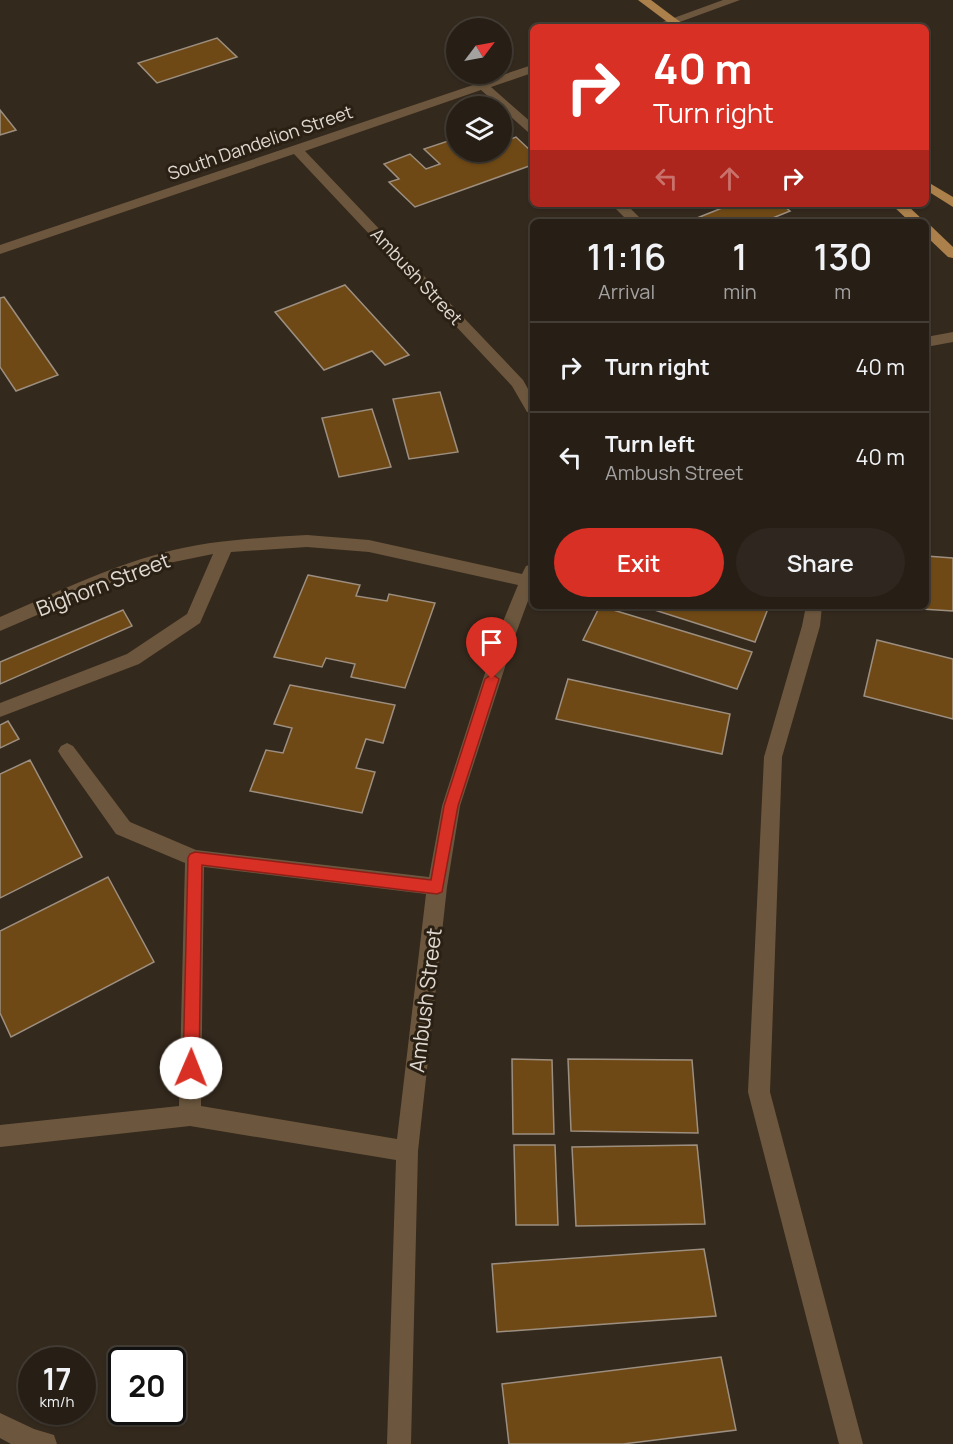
<!DOCTYPE html>
<style>
body{margin:0;font-family:Manrope,sans-serif;background:#2f271f;color:#f1f3f6;height:100vh;display:flex;flex-direction:column;font-size:22px;white-space:nowrap}
*{box-sizing:border-box;margin:0}
p{font-size:20px;color:#a4a2a1}
.icon{flex:none;width:33px;height:33px;fill:none;stroke:currentColor;stroke-width:2;stroke-linecap:round;stroke-linejoin:round}
.map{position:relative;flex:1;overflow:hidden}
.sheet{position:absolute;left:530px;top:219px;width:399px;height:390px;display:flex;flex-direction:column;background:#271f16;border-radius:9px;box-shadow:0 2px 4px #0004,0 0 0 2px #433d35}
.sheet>*{flex:none}
.top-card{position:absolute;left:530px;top:24px;width:399px;height:183px;border-radius:9px;box-shadow:0 2px 4px #0004,0 0 0 2px #433d35;background:#d93025;color:#fff;overflow:hidden}
.needle{width:39px;rotate:58deg}
.controls{position:absolute;left:446px;top:18px;display:grid;gap:12px}
.controls a{display:grid;place-items:center;width:66px;height:66px;border-radius:50%;background:#271f16;box-shadow:0 2px 4px #0004,0 0 0 2px #433d35;font-size:30px}
.speed{position:absolute;left:18px;top:1347px;display:flex;gap:12px;font-size:30px;font-weight:700;text-align:center}
.speed>*{display:grid;place-content:center;width:78px;height:78px;border-radius:50%;background:#271f16;box-shadow:0 2px 4px #0004,0 0 0 2px #433d35;line-height:1}
.speed small{font-size:15px;font-weight:400}
.speed .limit{border:3px solid #111;border-radius:9px;background:#fff;color:#111}
.pin{position:absolute;display:grid;place-items:center;width:51px;height:51px;color:#fff;margin:-62px -26px;border-radius:50% 50% 50% 0;rotate:-45deg;box-shadow:0 0 6px #0007}
.pin .icon{rotate:45deg}
.me{position:absolute;width:66px;margin:-33px;rotate:1deg;stroke-linejoin:round;filter:drop-shadow(0 0 4px #0008)}
.turn{display:flex;align-items:center;gap:21px;height:126px;padding:0 24px;font-size:27px}
.turn .icon{width:78px;height:78px;stroke-width:2.5}
.turn b{display:block;font-size:42px;line-height:51px}
.lanes{display:flex;align-items:center;height:57px;padding:0 24px;background:#0003;justify-content:center;gap:30px;direction:ltr}
.lanes .off{opacity:.35}
.eta{display:flex;justify-content:space-evenly;align-items:center;height:102px;text-align:center}
.eta b{font-size:36px;font-weight:600;line-height:42px}
.primary-button{display:flex;gap:12px;margin-top:auto;padding:12px 24px}
.primary-button a{flex:1;height:69px;border-radius:36px;background:#d93025;color:#fff;font-size:24px;font-weight:600;line-height:69px;text-align:center}
.primary-button a+a{background:#2f271f;color:#f1f3f6}
ul{padding:0;list-style:none}
li{display:flex;align-items:center;gap:18px;height:90px;padding:0 24px;border-top:2px solid #433d35}
li div{flex:1}
li b{display:block;font-size:22px}
li em{font-style:normal}
.map>svg:first-child{display:block}
.building{fill:#6f4915;stroke:#9c8f80;stroke-width:1.5}
.lines{fill:none;stroke-linecap:round;stroke-linejoin:round}
.minor{fill:#6c573e;fill-rule:evenodd}
.major{fill:#ac804b;fill-rule:evenodd}
.route{fill:#d93025;stroke:#8d1f18;stroke-width:1.5}
.labels{text-anchor:middle;dominant-baseline:central;stroke-width:6;stroke-linejoin:round;paint-order:stroke}
.far-street-label{font-size:18px;fill:#e0d9d1;stroke:#2a2013}
.street-label{font-size:21px;fill:#e0d9d1;stroke:#2a2013}
</style>
<div class="map">
<svg width="953" height="1444" viewBox="0 0 953 1444">
<rect width="100%" height="100%" fill="#34291d"/>
<g class="building">
<polygon points="217,38 237,57 157,83 138,63"/>
<polygon points="0,110 16,130 0,135"/>
<polygon points="501,134 508,140 516,137 532,152 532,165 415,207 389,182 399,179 384,164 410,154 426,169 440,164 424,149 451,140 456,144 456,152 464,152 467,155 477,152 501,152"/>
<polygon points="732,204 781,204 790,211 763,222 687,222"/>
<polygon points="345,285 409,355 385,365 372,351 324,370 275,312"/>
<polygon points="4,297 58,375 16,391 0,367 0,298"/>
<polygon points="440,392 458,452 409,459 393,399"/>
<polygon points="372,409 391,467 339,477 322,418"/>
<polygon points="926,556 953,558 953,611 890,607 926,606"/>
<polygon points="308,575 360,585 356,596 387,601 389,594 435,603 405,688 351,677 355,664 326,658 322,667 274,657"/>
<polygon points="600,606 752,652 737,689 583,640"/>
<polygon points="642,606 769,606 755,642"/>
<polygon points="123,610 132,626 0,684 0,662"/>
<polygon points="877,640 953,659 953,719 864,696"/>
<polygon points="568,679 730,714 722,754 556,719"/>
<polygon points="290,685 395,705 383,743 366,739 356,768 375,772 362,813 250,791 266,750 283,753 292,728 274,724"/>
<polygon points="8,721 19,739 0,748 0,725"/>
<polygon points="30,760 82,857 0,898 0,774"/>
<polygon points="108,877 154,962 11,1037 0,1013 0,931"/>
<polygon points="512,1059 552,1060 554,1134 513,1134"/>
<polygon points="568,1059 692,1060 698,1133 571,1131"/>
<polygon points="514,1145 555,1145 558,1225 516,1225"/>
<polygon points="697,1145 705,1224 576,1226 572,1147"/>
<polygon points="704,1249 716,1316 497,1332 492,1264"/>
<polygon points="721,1357 736,1430 623,1444 509,1444 502,1384"/>
</g>
<g class="lines">
<g class="minor">
<polygon points="723,0 740,0 666,27 649,27"/>
<polygon points="532,65 532,73 491,87 532,123 532,133 528,132 481,90 305,151 523,380 532,396 532,413 527,412 512,386 294,154 0,254 0,245"/>
<polygon points="611,204 626,204 644,222 629,222"/>
<polygon points="953,332 953,342 926,347 926,337"/>
<path d="M307 535 369 540 522 574 526 566 532 564V590L515 636 460 806 447 887 418 1151 411 1444H387L396 1160 190 1126 0 1147V1125L179 1106 185 863 116 834 61 756 58 751 61 746 67 743 73 746 130 822 196 850 429 877 442 806 497 636 518 585 369 552 307 547 231 552 200 623 139 664 0 717V703L127 654 187 614 213 554 164 564 137 572 0 631V617C53 594 106 568 162 553 209 540 258 538 307 535ZM204 867 426 894 397 1139 201 1106Z"/>
<polygon points="806,606 822,606 820,626 782,757 770,1092 863,1444 839,1444 748,1092 764,757 802,626"/>
<polygon points="0,1413 34,1429 54,1435 57,1444 11,1444 0,1438"/>
</g>
<g class="major">
<polygon points="638,0 651,0 687,27 674,27"/>
<polygon points="926,181 953,197 953,207 926,190"/>
<polygon points="891,204 906,204 925,222 910,222"/>
<polygon points="926,225 931,226 953,247 953,258 948,257 926,236"/>
</g>
</g>
<polygon class="route" points="492,674 499,679 458,806 442,892 437,894 202,865 199,1068 197,1074 191,1076 186,1074 183,1068 188,858 190,854 195,852 431,880 444,806 485,679"/>
<g class="labels">
<g class="far-street-label">
<text transform="translate(260 142) rotate(-19)">South Dandelion Street</text>
<text transform="translate(417 276) rotate(47)">Ambush Street</text>
</g>
<g class="street-label">
<text transform="translate(103 584) rotate(-21)">Bighorn Street</text>
<text transform="translate(425 1000) rotate(-83)">Ambush Street</text>
</g>
</g>
</svg>
<div class="controls">
<a><svg class="needle" viewBox="-14 -14 28 28"><path d="M0-13l5 13h-10z" fill="#e53935"/><path d="M0 13l5-13h-10z" fill="#a4a2a1"/></svg></a>
<a><svg class="icon" aria-label="layers" viewBox="0 0 24 24"><path d="M12 4l9 5-9 5-9-5zM3 14l9 5 9-5"/></svg></a>
</div>
<div class="speed"><div>17<small>km/h</small></div><div class="limit">20</div></div>
<div class="pin" style="left:492px;top:679px;background:#d93025"><svg class="icon" aria-label="arrive" viewBox="0 0 24 24"><path d="M6 21V4h12l-3 4 3 4H6"/></svg></div>
<svg class="me" style="left:191px;top:1068px" viewBox="-20 -20 40 40"><circle r="19" fill="#fff"/><path d="M0-13L10 11 0 6-10 11z" fill="#d93025"/></svg>
<div class="top-card">
<div class="turn"><svg class="icon" aria-label="right" viewBox="0 0 24 24"><path d="M7 20v-9h11M14 6l5 5-5 5"/></svg><div><b>40 m</b>Turn right</div></div>
<div class="lanes"><svg class="icon off" aria-label="left" viewBox="0 0 24 24"><path d="M17 20v-9H6M10 6l-5 5 5 5"/></svg><svg class="icon off" aria-label="ahead" viewBox="0 0 24 24"><path d="M12 20V5M6 11l6-6 6 6"/></svg><svg class="icon" aria-label="right" viewBox="0 0 24 24"><path d="M7 20v-9h11M14 6l5 5-5 5"/></svg></div>
</div>
<section class="sheet">
<div class="eta">
<div><b>11:16</b><p>Arrival</p></div>
<div><b>1</b><p>min</p></div>
<div><b>130</b><p>m</p></div>
</div>
<ul>
<li><svg class="icon" aria-label="right" viewBox="0 0 24 24"><path d="M7 20v-9h11M14 6l5 5-5 5"/></svg><div><b>Turn right</b></div><em>40 m</em></li>
<li><svg class="icon" aria-label="left" viewBox="0 0 24 24"><path d="M17 20v-9H6M10 6l-5 5 5 5"/></svg><div><b>Turn left</b><p>Ambush Street</p></div><em>40 m</em></li>
</ul>
<div class="primary-button"><a>Exit</a><a>Share</a></div>
</section>
</div>
